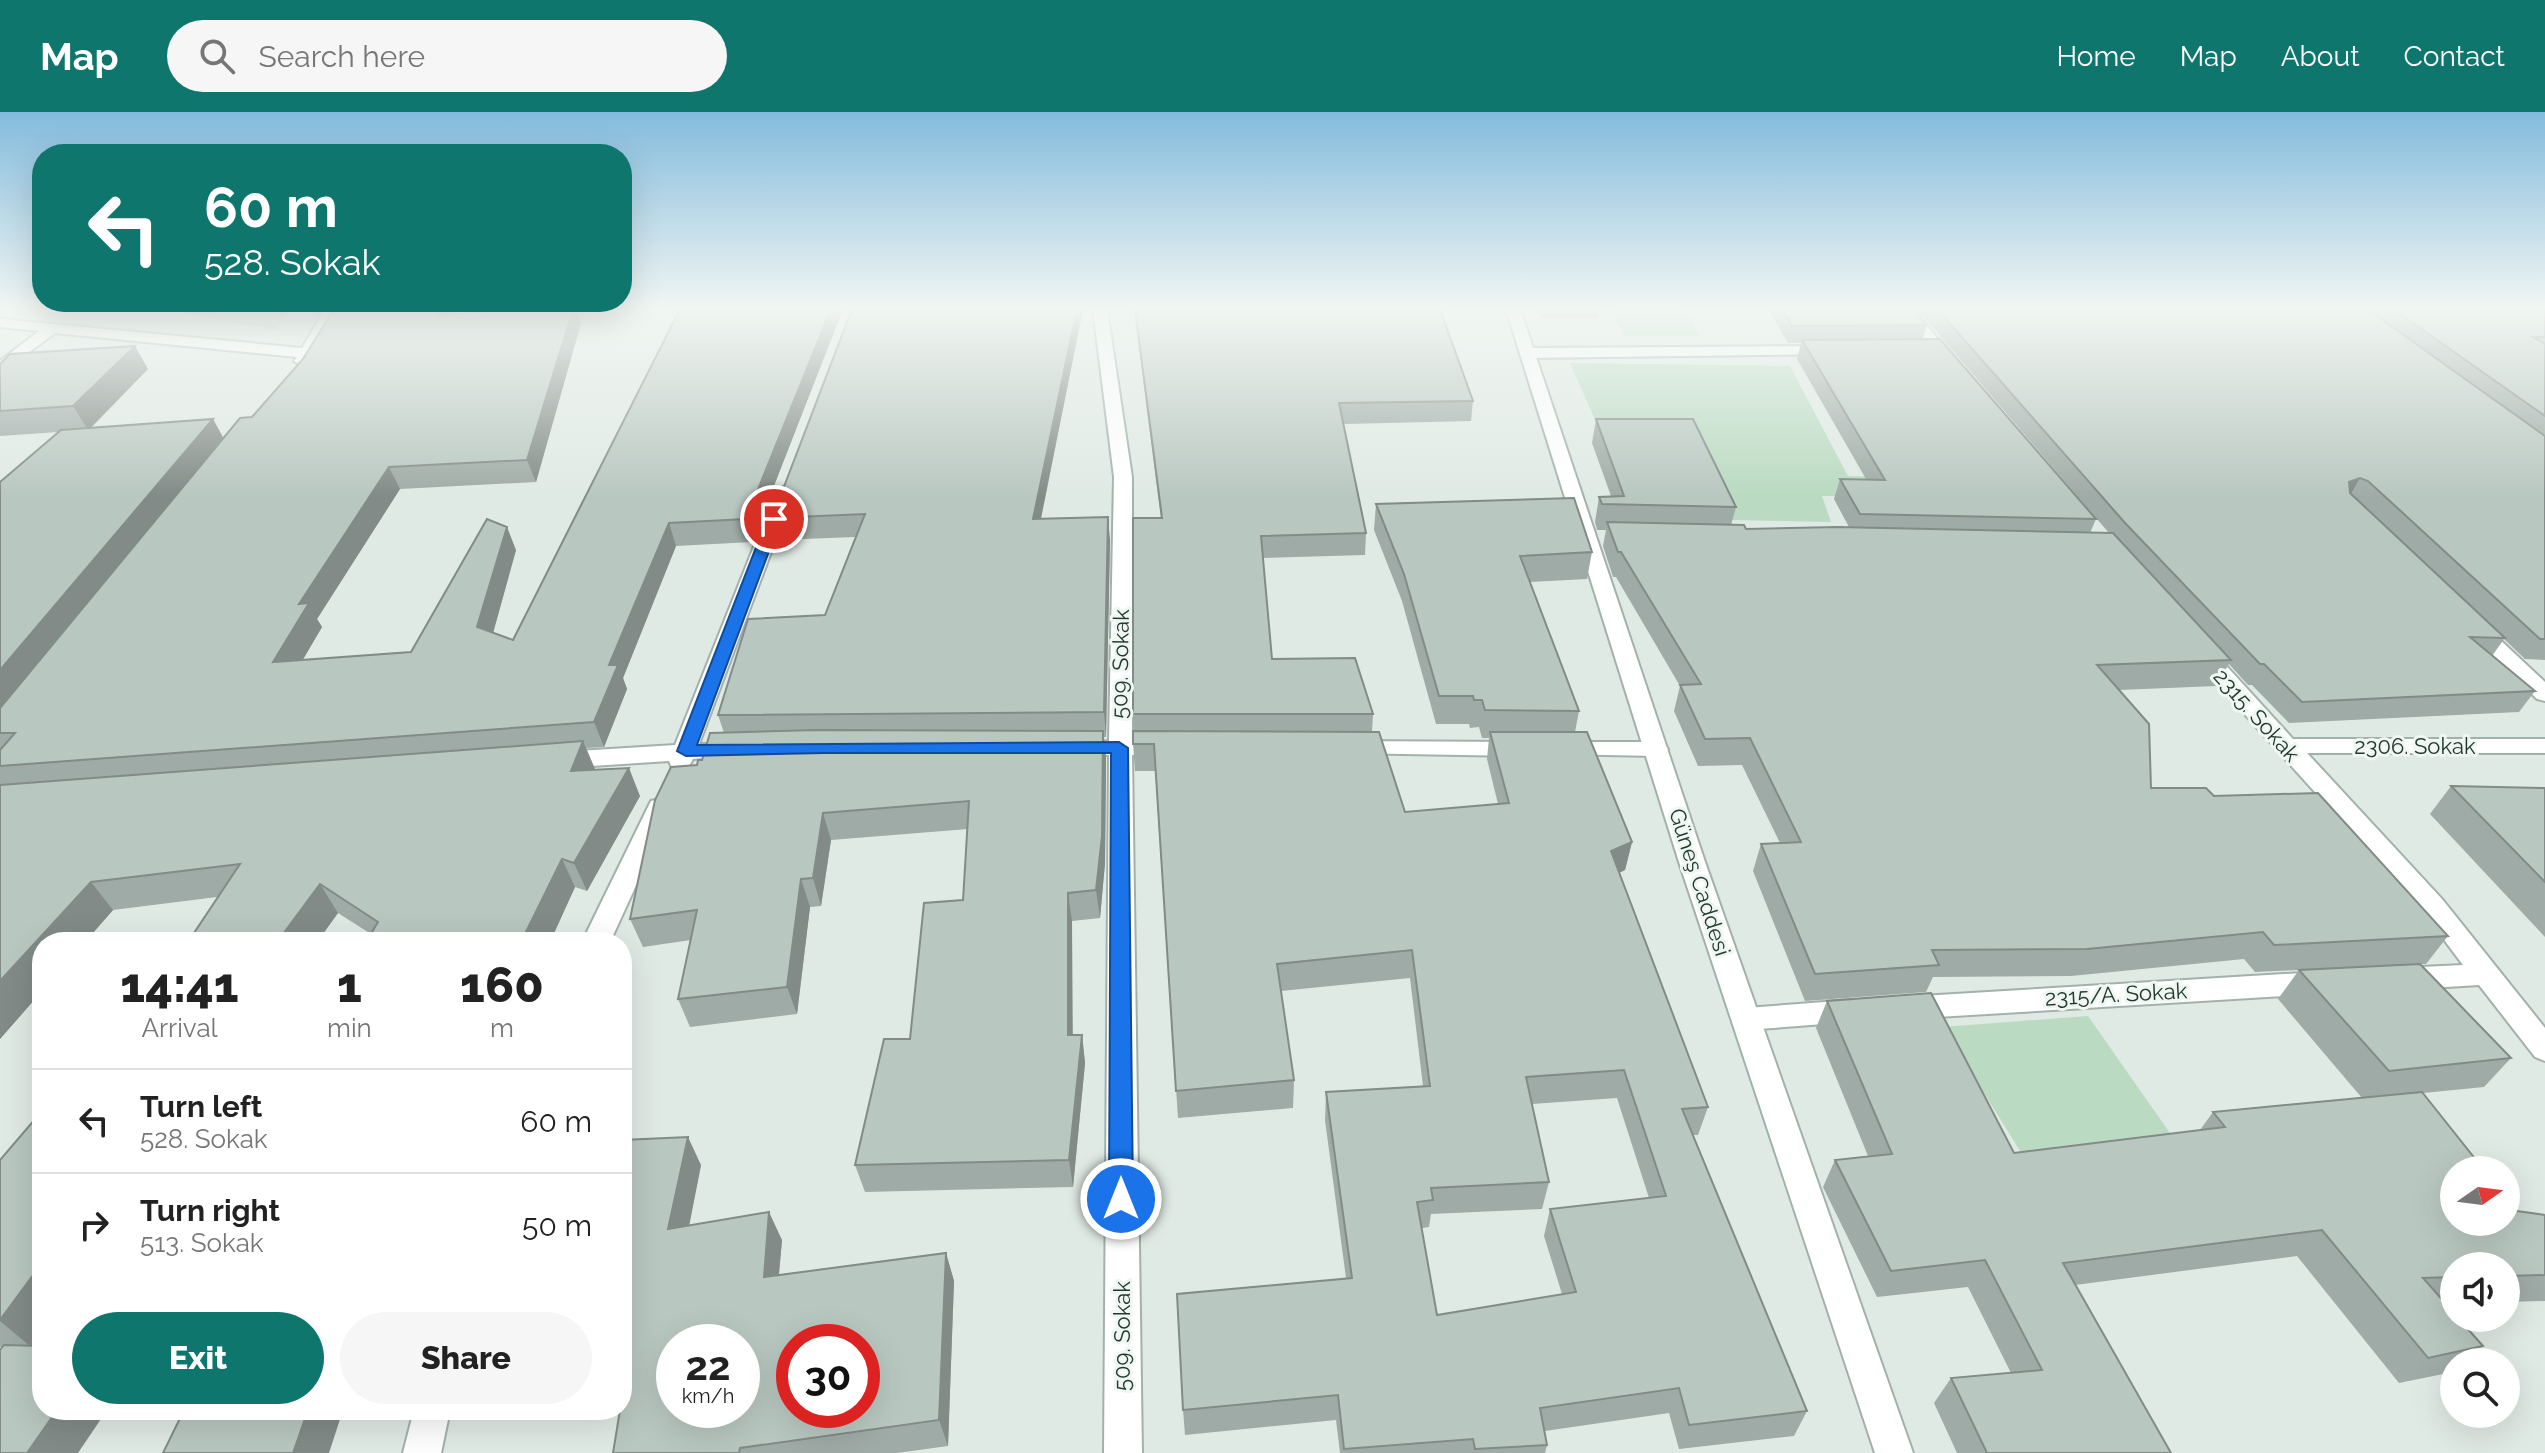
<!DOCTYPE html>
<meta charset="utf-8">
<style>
body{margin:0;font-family:Raleway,sans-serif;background:#f6f6f6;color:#222;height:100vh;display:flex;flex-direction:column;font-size:30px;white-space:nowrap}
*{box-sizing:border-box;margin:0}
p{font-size:26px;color:#767676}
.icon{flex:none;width:44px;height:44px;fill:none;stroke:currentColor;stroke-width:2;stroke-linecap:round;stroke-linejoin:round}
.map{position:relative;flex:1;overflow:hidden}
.drawer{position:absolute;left:32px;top:820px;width:600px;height:488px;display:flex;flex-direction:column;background:#fff;border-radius:32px;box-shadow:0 8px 32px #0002}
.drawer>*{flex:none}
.guide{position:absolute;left:32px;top:32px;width:600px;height:168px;border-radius:32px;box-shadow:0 8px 32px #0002;background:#0f766e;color:#fff;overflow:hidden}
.needle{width:52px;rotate:76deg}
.fabs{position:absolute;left:2440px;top:1044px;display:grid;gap:16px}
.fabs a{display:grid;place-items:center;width:80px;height:80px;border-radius:50%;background:#fff;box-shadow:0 8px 32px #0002;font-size:40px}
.speed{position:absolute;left:656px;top:1212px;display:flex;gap:16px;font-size:40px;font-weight:700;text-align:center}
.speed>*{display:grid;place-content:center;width:104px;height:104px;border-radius:50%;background:#fff;box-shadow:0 8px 32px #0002;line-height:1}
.speed small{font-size:20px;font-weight:400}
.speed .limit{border:12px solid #d22;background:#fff;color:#111}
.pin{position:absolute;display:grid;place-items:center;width:68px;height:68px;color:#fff;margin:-34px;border:4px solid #fff;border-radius:50%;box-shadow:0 2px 8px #0007}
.me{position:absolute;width:88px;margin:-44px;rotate:0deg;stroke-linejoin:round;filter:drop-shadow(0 0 6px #0008)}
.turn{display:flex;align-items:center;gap:28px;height:168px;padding:0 40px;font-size:36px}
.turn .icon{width:104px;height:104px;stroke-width:2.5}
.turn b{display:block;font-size:56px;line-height:68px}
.eta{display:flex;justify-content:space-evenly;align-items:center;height:136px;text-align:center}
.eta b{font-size:48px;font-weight:800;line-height:56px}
.cta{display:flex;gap:16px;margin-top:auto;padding:16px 40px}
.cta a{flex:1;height:92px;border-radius:48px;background:#0f766e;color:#fff;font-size:32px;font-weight:800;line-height:92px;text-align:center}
.cta a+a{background:#f6f6f6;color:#222}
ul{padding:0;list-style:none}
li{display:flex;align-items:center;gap:24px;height:104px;padding:0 40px;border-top:2px solid #e0e0e0}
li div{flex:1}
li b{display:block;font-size:30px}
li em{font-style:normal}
header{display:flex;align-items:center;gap:48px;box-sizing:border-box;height:112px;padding:0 40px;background:#0f766e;color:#fff}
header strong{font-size:38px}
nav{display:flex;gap:44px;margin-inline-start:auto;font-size:28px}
.search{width:560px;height:72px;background:#f6f6f6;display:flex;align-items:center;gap:20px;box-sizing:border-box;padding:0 28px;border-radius:44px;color:#767676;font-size:30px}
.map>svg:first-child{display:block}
.green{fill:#badac1}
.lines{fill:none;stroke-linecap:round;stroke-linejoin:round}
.minor-casing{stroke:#a3b1ac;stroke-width:4}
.tertiary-casing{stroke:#a3b1ac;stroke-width:4}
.minor{fill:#fff;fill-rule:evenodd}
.tertiary{fill:#fff;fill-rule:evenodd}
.wall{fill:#9faba6;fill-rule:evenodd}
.shaded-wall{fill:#828b87}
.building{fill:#b9c7c1;stroke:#828b87;stroke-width:2;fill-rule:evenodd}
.route{fill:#1a73e8;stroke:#114b97;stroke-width:2}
.labels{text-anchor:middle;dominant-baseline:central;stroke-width:6;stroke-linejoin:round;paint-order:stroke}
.street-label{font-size:22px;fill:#223932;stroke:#f0f7f3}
</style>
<header>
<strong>Map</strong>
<div class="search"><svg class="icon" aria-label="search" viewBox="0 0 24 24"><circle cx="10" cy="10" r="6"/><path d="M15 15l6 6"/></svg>Search here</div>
<nav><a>Home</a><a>Map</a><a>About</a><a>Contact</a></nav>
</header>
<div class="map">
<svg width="2545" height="1341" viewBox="0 0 2545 1341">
<rect width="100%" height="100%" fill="#e0eae5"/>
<g class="green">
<polygon points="189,197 248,197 246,201 289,199 276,218 184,201"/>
<polygon points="1610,197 1686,197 1699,224 1624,224"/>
<polygon points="1570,251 1790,254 1848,364 2005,366 2020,384 1822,384 1831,410 1632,406 1604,328"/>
<polygon points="2088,904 2172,1024 2022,1042 1943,915"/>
</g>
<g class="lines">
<defs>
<g id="minor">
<polygon points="325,197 339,197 308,252 302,254 294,249 297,245 55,221 0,262 0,249 39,219 0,215 0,207 302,236"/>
<polygon points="1093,197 1107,197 1132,365 1132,629 1171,631 1175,636 1171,641 1132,643 1142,1341 1104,1341 1109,643 1064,641 1060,636 1064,631 1109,629 1114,365"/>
<polygon points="1898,197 1913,197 1955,248 1955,254 1943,254"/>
<polygon points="1830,234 1838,239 1835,242 1529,246 1521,241 1529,236"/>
<polygon points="785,374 794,379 699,632 743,632 747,637 743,642 693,647 688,656 672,656 669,649 561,656 553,653 549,648 553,643 561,640 675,633 776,379"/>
<polygon points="2474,508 2481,510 2545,570 2545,589 2537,587 2467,518 2464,514"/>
<polygon points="2202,535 2210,536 2293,627 2545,627 2545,641 2307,641 2442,787 2545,916 2545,949 2535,945 2479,873 2399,878 2389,875 2385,867 2389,859 2399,856 2463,853 2424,801 2194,546 2191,541"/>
<polygon points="1352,629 1519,630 1527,632 1531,637 1527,642 1519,644 1344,641 1340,636 1344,631"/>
<polygon points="1560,630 1656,630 1664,632 1668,637 1664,642 1656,644 1552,642 1548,637 1552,632"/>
<polygon points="660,687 669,689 672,695 610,830 582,830 648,695 651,689"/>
<polygon points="2319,860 2329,863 2333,871 2329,879 2319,882 1904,907 1894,904 1890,896 1894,888 1904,885"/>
<polygon points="1851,888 1861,891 1865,899 1861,907 1851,910 1746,918 1736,915 1732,907 1736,899 1746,896"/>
<polygon points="414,1298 450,1298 441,1341 403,1341"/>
</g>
<polygon id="tertiary" points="1506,197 1520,197 1705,750 1913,1341 1875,1341 1679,750"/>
</defs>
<use href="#minor" class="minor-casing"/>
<use href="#tertiary" class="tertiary-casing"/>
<use href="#minor" class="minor"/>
<use href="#tertiary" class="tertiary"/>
</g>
<g class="wall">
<polygon points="680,197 843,197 752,430 676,434 623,566 627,577 604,635 586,636 595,658 640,684 587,779 575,775 550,830 366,830 371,822 338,801 317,830 188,830 217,785 113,798 0,927 0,370 58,320 0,324 0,252 148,257 91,316 213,307 223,326 252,305 303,247 456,202 581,211 536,370 400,377 317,507 322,515 302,548 411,540 516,438 493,521 513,528"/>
<polygon points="1083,197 1041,407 1110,428 1106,625 1104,625 1106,646 1105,751 1100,806 1072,809 1072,923 1082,923 1085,951 1073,1075 865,1080 855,1053 910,927 963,788 968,717 831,728 821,794 810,795 797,902 690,915 678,887 691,828 643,835 630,807 697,653 724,621 718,603 825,503 855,425 778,428 772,406"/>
<path d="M1134 197H1440L1473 289 1471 309 1343 312 1366 421 1365 443 1263 446 1272 547 1373 602 1372 620 1405 700 1498 692 1487 647 1489 626H1482L1479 615 1470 616 1469 612H1436L1402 489 1374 418 1376 392 1592 440 1587 467 1530 470 1579 599 1575 620 1632 730 1625 758 1619 761 1708 995 1698 1023H1693L1807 1299 1794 1324 1679 1337 1669 1301 1545 1319 1547 1333 1545 1341H1340L1336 1308 1185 1323 1183 1298 1346 1166 1325 1008 1326 980 1423 974 1410 866 1281 879 1294 968 1293 996 1178 1006 1155 659H1135L1133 632 1134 619 1133 602 1161 406ZM1617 986 1649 1086 1550 1097 1544 1124 1562 1182 1437 1203 1422 1116 1429 1115 1431 1102 1542 1097 1549 1070 1532 992Z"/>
<polygon points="1538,197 1599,197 1598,206 1542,206"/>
<polygon points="1768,197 1914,197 1927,213 1922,228 2096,407 2090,421 2109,421 1917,197 2545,197 2545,548 2525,547 2504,527 2492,544 2535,579 2519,600 2289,611 2252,573 2248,573 2229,552 2216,574 2119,578 2151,676 2214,684 2448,824 2426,852 2420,852 2511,946 2484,975 2423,981 2517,1099 2545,1103 2545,1189 2506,1190 2506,1154 2454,1154 2454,1191 2445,1191 2483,1234 2464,1250 2454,1250 2453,1260 2399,1271 2297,1144 2075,1173 2171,1341 1957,1341 1934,1291 1951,1266 2011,1261 1968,1175 1877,1185 1823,1075 1835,1048 1868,1044 1816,916 1827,889 2014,1041 2200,1018 2213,1000 2362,986 2278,887 2299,858 2255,860 2244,847 2071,864 1933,865 1926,880 1805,889 1753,759 1761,732 1780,731 1742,653 1698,654 1674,599 1680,574 1616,465 1613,465 1603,434 1606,418 1597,418 1595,410 1599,385 1611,384 1592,331 1596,307 1736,395 1731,413 1746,417 1849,415 1834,387 1840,367 1866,367 1797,247 1801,231 1788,231"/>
<polygon points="2451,674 2545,676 2545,825 2430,702"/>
<polygon points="622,1028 701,1053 689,1113 782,1128 779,1163 946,1141 954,1169 948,1334 897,1341 613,1341 622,1284"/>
<polygon points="0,1048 32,1234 0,1235"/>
<polygon points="505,1298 544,1298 509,1304"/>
</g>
<g class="shaded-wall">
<polygon points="441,197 459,197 445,224 437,204"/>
<polygon points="573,197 577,197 581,211 536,370 527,348"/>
<polygon points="831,197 843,197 752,430 746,407"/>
<polygon points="1077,197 1083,197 1036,430 1033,407"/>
<polygon points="135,234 148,257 88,318 73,294"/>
<polygon points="213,307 225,329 0,605 0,558"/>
<polygon points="389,355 400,377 317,507 322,515 287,575 273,550 299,492"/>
<polygon points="2360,366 2349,385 2349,370"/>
<polygon points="1108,405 1110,428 1106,625 1104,600"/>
<polygon points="669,411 676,434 623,566 627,577 604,635 594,610 609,553"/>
<polygon points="507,415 516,438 488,539 477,515"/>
<polygon points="1103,619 1106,646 1105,751 1100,806 1096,778"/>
<polygon points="583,629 595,657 583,687 571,659"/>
<polygon points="629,656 640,684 587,779 574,751"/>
<polygon points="823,701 831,728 821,794 813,766"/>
<polygon points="1632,730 1625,758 1605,767 1611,739"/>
<polygon points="562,747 575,775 550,830 521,830"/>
<polygon points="801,767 810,795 797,902 787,875"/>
<polygon points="91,770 113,798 85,830 42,830 42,879 0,927 0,869"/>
<polygon points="320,772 338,801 317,830 277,830"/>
<polygon points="1068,781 1072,809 1073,951 1068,923"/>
<polygon points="1082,923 1085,951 1073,1075 1069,1048"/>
<polygon points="688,1025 701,1053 683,1145 668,1117"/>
<polygon points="769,1100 782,1128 776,1192 764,1165"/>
<polygon points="946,1141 954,1169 948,1334 939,1308"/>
<polygon points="42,1151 42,1220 31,1235 0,1209 0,1208"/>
<polygon points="57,1298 107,1298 78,1341 27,1341"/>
<polygon points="308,1298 343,1298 329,1341 293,1341"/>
</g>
<g class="building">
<polygon points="334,197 441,197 437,204 512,197 573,197 527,348 389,355 299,492 309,491 273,550 411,540 487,407 507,415 477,515 513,528 680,197 831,197 746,407 669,411 609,553 618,553 594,610 0,654 0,638 15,621 0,621 0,596 240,306 252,305 303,247"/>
<polygon points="852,197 1077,197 1033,407 1108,405 1104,600 718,603 748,507 825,503 865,402 772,406"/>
<polygon points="1135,197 1440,197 1473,289 1339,291 1366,421 1261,424 1272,547 1355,546 1373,602 1133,602 1133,406 1162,406"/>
<polygon points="1782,197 1914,197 1927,213 1792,214"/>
<polygon points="1937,197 2367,197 2545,324 2545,527 2540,527 2368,369 2360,366 2349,370 2350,381 2505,526 2470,525 2535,579 2302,590 2264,552 2260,552 2126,412"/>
<polygon points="2393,197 2545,197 2545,225 2533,225 2545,232 2545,304"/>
<polygon points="1940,227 2096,407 1860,402 1840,367 1885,368 1802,228"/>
<polygon points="135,234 73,294 0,299 0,252 10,242"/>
<polygon points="213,307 0,558 0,370 61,318"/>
<polygon points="1596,307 1693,307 1736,395 1602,392 1599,385 1624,384"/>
<polygon points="1574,386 1592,440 1520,444 1579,599 1485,598 1482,588 1474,588 1473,584 1439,584 1404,462 1376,392"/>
<polygon points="1607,410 1744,413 1746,417 1837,415 2113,421 2231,548 2097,553 2149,612 2151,676 2206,676 2214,684 2318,681 2448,824 2274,833 2263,820 2087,837 1932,838 1939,853 1815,862 1761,732 1801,730 1750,626 1705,627 1680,573 1701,572 1621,440 1618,440"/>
<polygon points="816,618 1103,619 1102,724 1096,778 1068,781 1068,923 1082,923 1069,1048 855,1053 884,927 910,927 924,791 963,788 969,689 823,701 813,766 801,767 787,875 678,887 697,798 630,807 655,688 671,655 697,653 698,648 702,648 710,621"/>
<path d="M1133 619 1379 620 1405 700 1509 691 1490 620H1587L1632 730 1611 739 1708 995 1682 997 1807 1299 1689 1313 1679 1276 1540 1296 1547 1333 1475 1337 1473 1327 1344 1337 1338 1283 1183 1298 1177 1182 1352 1166 1326 980 1430 974 1412 838 1277 852 1294 968 1176 979 1154 632H1133ZM1624 958 1666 1084 1550 1097 1576 1180 1437 1203 1417 1090 1433 1088 1431 1076 1549 1070 1526 965Z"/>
<polygon points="583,629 571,659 629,656 574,751 562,747 521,830 366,830 378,810 320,772 277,830 188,830 240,752 91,770 0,869 0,673"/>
<polygon points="2451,674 2545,676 2545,770"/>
<polygon points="2420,852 2511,946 2389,959 2299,858"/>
<polygon points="1931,881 2014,1041 2225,1015 2213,1000 2422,980 2484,1058 2454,1058 2454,1110 2506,1110 2506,1085 2517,1099 2545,1103 2545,1163 2506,1164 2506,1154 2454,1154 2454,1165 2423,1166 2454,1201 2454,1206 2458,1206 2483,1234 2428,1246 2322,1118 2063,1151 2171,1341 1987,1341 1951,1266 2042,1258 1985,1148 1891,1159 1835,1048 1892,1042 1827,889"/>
<polygon points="42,999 42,1151 0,1208 0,1048"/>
<path d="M688 1025 668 1117 769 1100 764 1165 946 1141 939 1308 740 1336 739 1341H613L620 1298H622V1287L628 1254 622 1255V1028ZM674 1230H742V1298H674ZM794 1230H862V1298H794Z"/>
<polygon points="4,1233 42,1234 42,1298 57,1298 27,1341 0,1341 0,1238"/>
<polygon points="184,1298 308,1298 293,1341 163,1341"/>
</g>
<linearGradient id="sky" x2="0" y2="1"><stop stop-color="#83bbdd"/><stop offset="0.51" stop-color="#f1f6f3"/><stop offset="1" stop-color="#f1f6f3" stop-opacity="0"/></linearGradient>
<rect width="2545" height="385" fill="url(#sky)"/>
<polygon class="route" points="774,402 781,407 697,633 1119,630 1128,636 1133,1087 1129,1095 1121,1098 1112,1095 1109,1087 1111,641 824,641 686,644 677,639 767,407"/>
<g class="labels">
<g class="street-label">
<text transform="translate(1120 552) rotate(-89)">509. Sokak</text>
<text transform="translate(2257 603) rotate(48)">2315. Sokak</text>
<text x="2415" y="634">2306. Sokak</text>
<text transform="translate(1700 770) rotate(72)">Güneş Caddesi</text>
<text transform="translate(2116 882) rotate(-3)">2315/A. Sokak</text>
<text transform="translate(1122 1224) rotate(-90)">509. Sokak</text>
</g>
</g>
</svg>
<div class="fabs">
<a><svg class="needle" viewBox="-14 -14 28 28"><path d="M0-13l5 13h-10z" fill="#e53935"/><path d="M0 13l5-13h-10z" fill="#767676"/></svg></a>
<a><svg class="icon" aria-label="sound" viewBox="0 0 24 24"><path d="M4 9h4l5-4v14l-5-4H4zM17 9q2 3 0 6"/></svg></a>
<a><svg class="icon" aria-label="search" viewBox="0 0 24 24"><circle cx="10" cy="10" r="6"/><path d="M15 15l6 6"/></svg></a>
</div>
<div class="speed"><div>22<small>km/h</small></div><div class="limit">30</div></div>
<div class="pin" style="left:774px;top:407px;background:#d93025"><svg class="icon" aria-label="arrive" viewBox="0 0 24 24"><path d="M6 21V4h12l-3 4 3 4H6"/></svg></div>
<svg class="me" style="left:1121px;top:1087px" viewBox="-20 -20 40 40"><circle r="17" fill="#1a73e8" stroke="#fff" stroke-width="3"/><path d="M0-11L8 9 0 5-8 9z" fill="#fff"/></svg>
<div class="guide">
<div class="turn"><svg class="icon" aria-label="left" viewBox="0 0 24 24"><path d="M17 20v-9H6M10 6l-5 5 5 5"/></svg><div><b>60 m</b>528. Sokak</div></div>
</div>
<section class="drawer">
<div class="eta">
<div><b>14:41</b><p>Arrival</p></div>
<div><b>1</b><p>min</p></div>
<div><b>160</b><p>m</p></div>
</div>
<ul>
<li><svg class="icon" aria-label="left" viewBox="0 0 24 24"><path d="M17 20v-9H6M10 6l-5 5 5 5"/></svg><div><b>Turn left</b><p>528. Sokak</p></div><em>60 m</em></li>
<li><svg class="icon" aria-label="right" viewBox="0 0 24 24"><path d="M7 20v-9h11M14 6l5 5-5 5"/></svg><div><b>Turn right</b><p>513. Sokak</p></div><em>50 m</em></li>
</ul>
<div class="cta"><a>Exit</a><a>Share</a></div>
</section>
</div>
